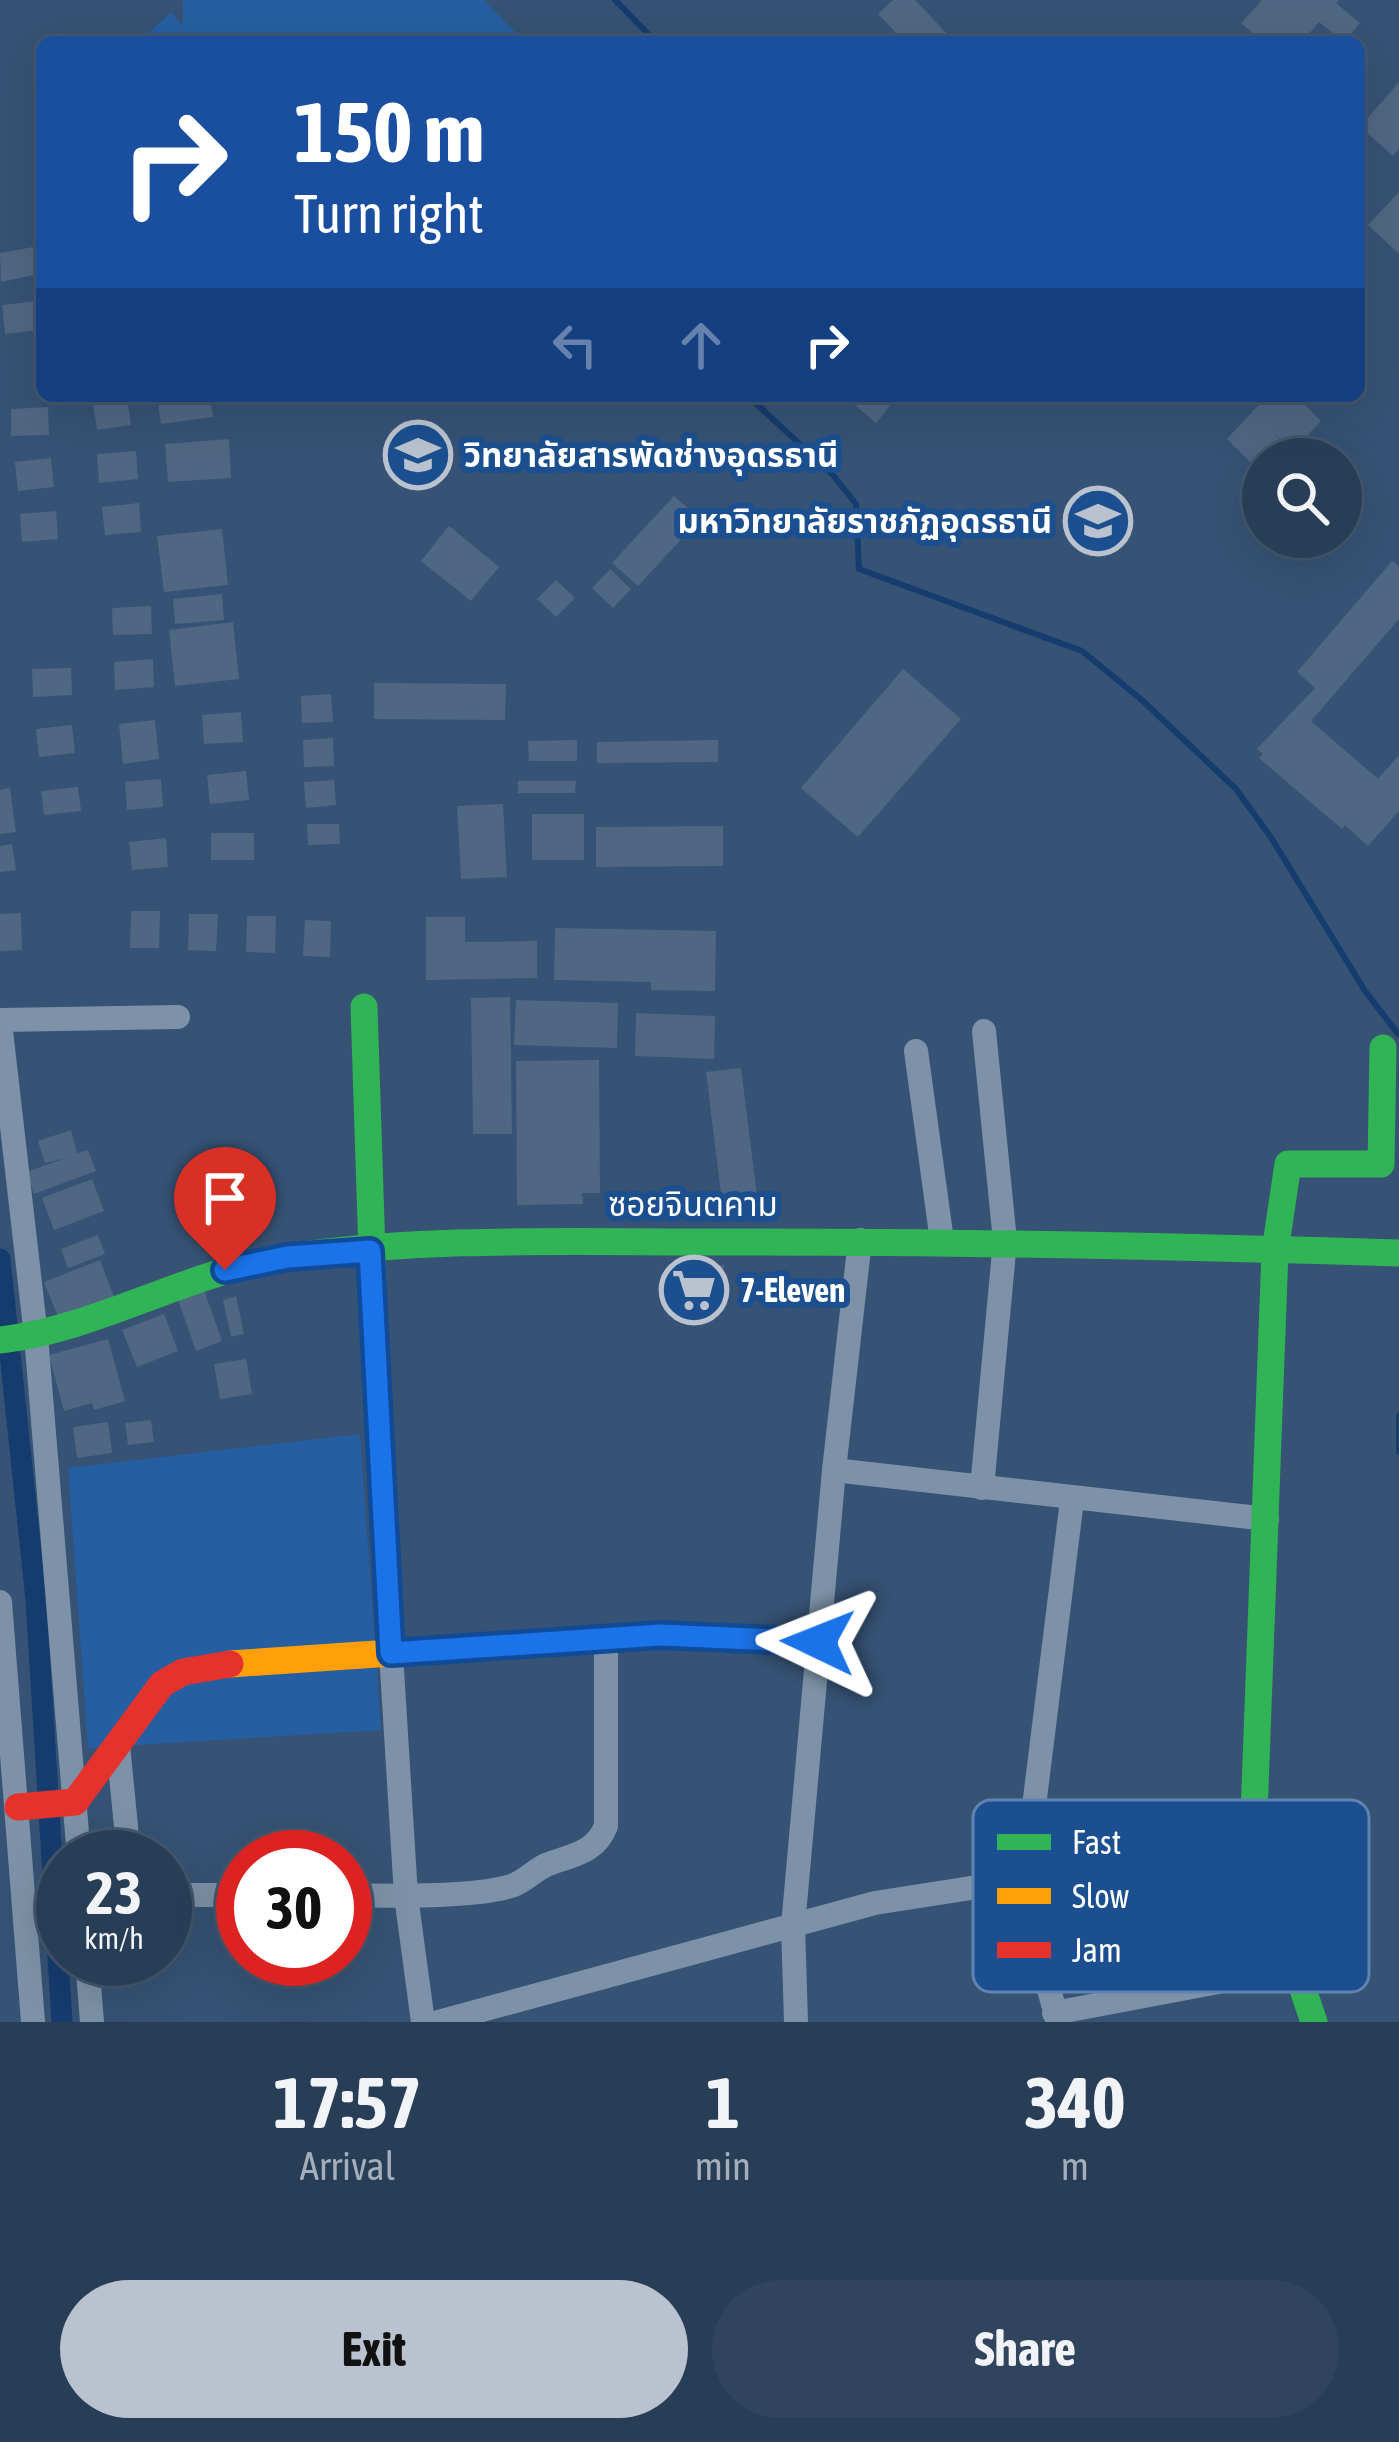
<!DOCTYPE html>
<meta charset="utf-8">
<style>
body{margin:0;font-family:"Asap Condensed","Noto Sans Thai",sans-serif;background:#30455d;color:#f1f3f6;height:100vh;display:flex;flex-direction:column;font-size:45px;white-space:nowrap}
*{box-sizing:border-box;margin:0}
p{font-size:39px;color:#a5aeba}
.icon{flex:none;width:66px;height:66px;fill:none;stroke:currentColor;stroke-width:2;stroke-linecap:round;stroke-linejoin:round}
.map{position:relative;height:2022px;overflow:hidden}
.sheet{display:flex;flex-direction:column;background:#283e57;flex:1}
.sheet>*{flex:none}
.guide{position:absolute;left:36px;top:36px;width:1329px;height:366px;border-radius:18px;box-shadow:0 12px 48px #0002,0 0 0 3px #44576d;background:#1a4fa0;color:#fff;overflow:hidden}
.fabs{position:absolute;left:1242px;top:438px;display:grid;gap:24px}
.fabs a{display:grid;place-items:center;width:120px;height:120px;border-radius:50%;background:#283e57;box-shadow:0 12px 48px #0002,0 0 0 3px #44576d;font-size:60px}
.speed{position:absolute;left:36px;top:1830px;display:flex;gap:24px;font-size:60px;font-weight:700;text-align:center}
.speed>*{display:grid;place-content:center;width:156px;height:156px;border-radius:50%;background:#283e57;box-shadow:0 12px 48px #0002,0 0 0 3px #44576d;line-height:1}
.speed small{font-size:30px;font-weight:400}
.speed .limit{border:18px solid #d22;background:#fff;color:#111}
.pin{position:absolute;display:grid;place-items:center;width:102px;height:102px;color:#fff;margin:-123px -51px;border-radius:50% 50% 50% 0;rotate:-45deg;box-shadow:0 0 12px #0007}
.pin .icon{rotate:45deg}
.me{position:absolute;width:132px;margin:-66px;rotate:272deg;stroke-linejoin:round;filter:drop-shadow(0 0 9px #0008)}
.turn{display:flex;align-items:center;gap:42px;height:252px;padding:0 60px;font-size:54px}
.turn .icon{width:156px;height:156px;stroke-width:2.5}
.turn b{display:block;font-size:84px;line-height:102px}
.lanes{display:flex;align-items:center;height:114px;padding:0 60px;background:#0003;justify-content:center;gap:60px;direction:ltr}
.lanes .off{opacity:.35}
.eta{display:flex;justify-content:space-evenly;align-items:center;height:204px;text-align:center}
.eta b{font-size:72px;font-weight:700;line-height:84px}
.cta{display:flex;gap:24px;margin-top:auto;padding:24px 60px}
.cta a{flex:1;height:138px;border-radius:72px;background:#b9c2ce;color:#111;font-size:48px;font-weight:700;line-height:138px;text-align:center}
.cta a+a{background:#30455d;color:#f1f3f6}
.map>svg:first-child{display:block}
.green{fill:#265fa1}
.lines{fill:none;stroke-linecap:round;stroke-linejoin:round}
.stream{stroke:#153c6e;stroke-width:6}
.canal{stroke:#153c6e;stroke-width:21}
.building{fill:#506783}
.street{stroke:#7d92a8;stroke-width:24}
.fast{stroke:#30b455;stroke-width:27}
.slow{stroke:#ff9f0a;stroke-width:27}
.jam{stroke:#e5322d;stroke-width:27}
.route-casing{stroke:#114b97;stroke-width:30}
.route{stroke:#1a73e8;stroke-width:21}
.labels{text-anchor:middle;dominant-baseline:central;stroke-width:12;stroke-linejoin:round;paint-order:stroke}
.poi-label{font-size:33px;font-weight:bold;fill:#fff;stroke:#1b4f8f;text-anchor:start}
.street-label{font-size:33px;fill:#fff;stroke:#1b4f8f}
.key{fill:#1b4f8f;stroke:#5f84b1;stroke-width:3}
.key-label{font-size:33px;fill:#fff}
</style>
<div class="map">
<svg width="1399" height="2022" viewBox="0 0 1399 2022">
<rect width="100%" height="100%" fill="#365274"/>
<g class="green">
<polygon points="183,0 484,0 525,42 156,42 148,34 171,12 183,26"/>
<polygon points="360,1434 381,1730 88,1748 68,1468"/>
</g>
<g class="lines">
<g class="stream">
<polyline points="615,0 656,42"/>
<polyline points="748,396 832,474 856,504 859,569 1082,651 1143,701 1236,789 1272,839 1365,991 1399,1035"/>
<polyline points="1399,1416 1399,1452"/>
</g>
<polyline class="canal" points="0,1259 36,1600 62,2022"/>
</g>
<g class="building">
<polygon points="893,0 915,0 955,42 905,42 878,14"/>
<polygon points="1262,0 1339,0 1336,3 1360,23 1344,42 1319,22 1302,42 1263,42 1241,23"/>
<polygon points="1399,82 1399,149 1393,156 1360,127"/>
<polygon points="1399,192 1399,254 1368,225"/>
<polygon points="33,247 39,274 1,282 0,253"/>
<polygon points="37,301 40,330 5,334 2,305"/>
<polygon points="157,396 210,396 213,417 161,424"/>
<polygon points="856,396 898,396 876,423 851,402"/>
<polygon points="1267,396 1296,396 1321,421 1292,451 1274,433 1285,446 1271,459 1263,459 1259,471 1227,439"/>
<polygon points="127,398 131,425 97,430 93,404"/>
<polygon points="48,407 49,435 11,436 11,409"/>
<polygon points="229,439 231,478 168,482 165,444"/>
<polygon points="136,451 138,479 99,483 97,454"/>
<polygon points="51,458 54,487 18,491 15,462"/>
<polygon points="674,496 700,519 638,586 612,563"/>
<polygon points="139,503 141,532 105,535 102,507"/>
<polygon points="56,511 58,539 22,542 20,514"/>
<polygon points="449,526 499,567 471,601 421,561"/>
<polygon points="222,529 228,585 164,592 157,536"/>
<polygon points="1392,561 1399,567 1399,619 1311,721 1378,779 1399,755 1399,811 1368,846 1345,825 1342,829 1259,758 1263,754 1257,749 1315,688 1297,672"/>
<polygon points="610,569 631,589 613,608 592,588"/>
<polygon points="556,580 575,598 556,617 537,599"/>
<polygon points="222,594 224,620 175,624 173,599"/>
<polygon points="151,606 152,634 113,635 112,608"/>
<polygon points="233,622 239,679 175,686 169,630"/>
<polygon points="153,659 154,687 115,690 114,662"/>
<polygon points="71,668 72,695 33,697 32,669"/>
<polygon points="903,669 961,719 858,837 801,788"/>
<polygon points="374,683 506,684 505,720 374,719"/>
<polygon points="331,694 333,722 302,723 301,696"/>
<polygon points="241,712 243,742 204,744 202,715"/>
<polygon points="155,720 159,759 123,764 119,724"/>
<polygon points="72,725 75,753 39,757 36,729"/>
<polygon points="333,738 334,766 304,767 303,740"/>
<polygon points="577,740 577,761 529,761 528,741"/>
<polygon points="718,740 718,762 597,763 597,742"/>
<polygon points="246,771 249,800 210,804 207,775"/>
<polygon points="161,779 163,807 127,810 125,782"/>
<polygon points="334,780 336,805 306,808 304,782"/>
<polygon points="518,781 576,781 575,793 518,793"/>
<polygon points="78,787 81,811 44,815 41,791"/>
<polygon points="10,788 16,832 0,834 0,790"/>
<polygon points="503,804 507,877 461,879 457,806"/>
<rect x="532" y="814" width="52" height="46"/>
<polygon points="307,824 339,824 340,844 308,845"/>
<polygon points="723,826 723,866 596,867 596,827"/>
<rect x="211" y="833" width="43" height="27"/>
<polygon points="166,838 168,867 132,870 129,842"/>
<polygon points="12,844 16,870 0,872 0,846"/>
<polygon points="131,911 160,911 159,948 130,948"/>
<polygon points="21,913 22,950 0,951 0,914"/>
<polygon points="189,914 218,914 216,951 188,950"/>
<polygon points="247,916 276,916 275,953 246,952"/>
<polygon points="426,917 465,917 465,942 537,941 537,978 426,980"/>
<polygon points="305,920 331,921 330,957 303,956"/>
<polygon points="555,928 716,931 715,991 651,990 651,982 554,980"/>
<polygon points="510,997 512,1134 473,1134 471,998"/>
<polygon points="516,1000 618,1003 617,1048 514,1045"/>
<polygon points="636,1013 715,1016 714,1059 635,1056"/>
<polygon points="599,1060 600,1193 582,1193 583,1204 517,1205 516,1061"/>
<polygon points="741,1068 759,1212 724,1217 706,1072"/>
<polygon points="71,1130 77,1153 88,1150 96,1171 34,1194 26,1172 66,1158 45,1163 38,1141"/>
<polygon points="92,1179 104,1211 54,1230 42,1198"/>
<polygon points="98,1235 105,1254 68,1268 61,1249"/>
<polygon points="100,1260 114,1297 59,1319 44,1282"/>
<polygon points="724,1265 720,1313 665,1310 667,1271"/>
<polygon points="204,1290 222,1341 196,1351 178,1300"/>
<polygon points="236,1296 244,1334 231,1337 223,1300"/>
<polygon points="164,1314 178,1351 137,1367 122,1330"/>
<polygon points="108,1339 125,1401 94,1410 92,1403 64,1411 49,1355"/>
<polygon points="246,1359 252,1394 220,1399 214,1364"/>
<polygon points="151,1420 154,1442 128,1445 125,1423"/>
<polygon points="108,1422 112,1453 77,1458 73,1427"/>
</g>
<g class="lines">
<g class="street">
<polyline points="0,1020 178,1017"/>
<polyline points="0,1022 36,1336 79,1857"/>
<polyline points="916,1051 942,1241"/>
<polyline points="834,1470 1267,1519"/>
<polyline points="982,1488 1005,1241 984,1031"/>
<polyline points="0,1602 33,2022"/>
<polyline points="118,1745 129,1857"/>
<polyline points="165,1895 243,1895"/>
<path d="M345 1895C386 1896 479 1898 514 1885 526 1880 535 1870 546 1865 571 1855 595 1854 606 1826V1639"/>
<polyline points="87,1959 92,2022"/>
<polyline points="1054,2013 1297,1967"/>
<polyline points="423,2022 406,1896 391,1653 660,1635 819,1642"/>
<polyline points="438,2022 875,1903 1309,1835"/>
<polyline points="796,2022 793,1926 834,1470 860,1240"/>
<polyline points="1058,2022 1030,1921 1025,1879 1072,1500"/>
</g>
<g class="fast">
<polyline points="364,1007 375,1344"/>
<path d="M0 1340C99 1329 188 1271 288 1257 426 1237 567 1242 707 1242 938 1241 1168 1246 1399 1253"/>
<polyline points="1314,2022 1253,1842 1275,1251 1288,1164 1381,1164 1383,1048"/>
</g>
<polyline class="slow" points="230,1664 391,1653 375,1344"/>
<polyline class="jam" points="18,1807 75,1802 162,1684 183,1672 230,1664"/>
</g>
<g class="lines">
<defs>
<polyline id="route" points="225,1270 288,1257 370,1251 391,1653 660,1635 818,1642"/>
</defs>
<use href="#route" class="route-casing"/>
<use href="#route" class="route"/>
</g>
<defs>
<symbol id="university-ring" viewBox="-11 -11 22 22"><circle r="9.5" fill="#1b4f8f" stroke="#b9c2ce" stroke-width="1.5"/><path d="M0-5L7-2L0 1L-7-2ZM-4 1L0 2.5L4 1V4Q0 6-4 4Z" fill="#b9c2ce"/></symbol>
<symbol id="supermarket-ring" viewBox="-11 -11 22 22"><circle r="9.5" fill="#1b4f8f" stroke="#b9c2ce" stroke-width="1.5"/><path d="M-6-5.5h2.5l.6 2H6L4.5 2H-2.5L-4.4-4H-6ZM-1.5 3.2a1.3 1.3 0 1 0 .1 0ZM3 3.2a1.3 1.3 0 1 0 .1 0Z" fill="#b9c2ce"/></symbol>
</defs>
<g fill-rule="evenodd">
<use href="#university-ring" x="380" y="417" width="76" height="76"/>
<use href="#university-ring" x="1060" y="483" width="76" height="76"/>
<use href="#supermarket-ring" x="656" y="1252" width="76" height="76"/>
</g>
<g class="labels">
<g class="poi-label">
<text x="464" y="455">วิทยาลัยสารพัดช่างอุดรธานี</text>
<text x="1052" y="521" text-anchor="end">มหาวิทยาลัยราชภัฏอุดรธานี</text>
<text x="740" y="1290">7-Eleven</text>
</g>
<g class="street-label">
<text x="693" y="1204">ซอยจินตคาม</text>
</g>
</g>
<rect x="973" y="1800" width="396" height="192" rx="18" class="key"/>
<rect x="997" y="1834" width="54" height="16" fill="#30b455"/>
<rect x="997" y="1888" width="54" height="16" fill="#ff9f0a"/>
<rect x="997" y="1942" width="54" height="16" fill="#e5322d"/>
<g class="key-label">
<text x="1072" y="1854">Fast</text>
<text x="1072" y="1908">Slow</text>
<text x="1072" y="1962">Jam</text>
</g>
</svg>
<div class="fabs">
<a><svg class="icon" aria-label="search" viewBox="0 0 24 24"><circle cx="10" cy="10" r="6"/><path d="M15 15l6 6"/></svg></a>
</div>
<div class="speed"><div>23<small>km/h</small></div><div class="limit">30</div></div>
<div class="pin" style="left:225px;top:1270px;background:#d93025"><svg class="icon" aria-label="arrive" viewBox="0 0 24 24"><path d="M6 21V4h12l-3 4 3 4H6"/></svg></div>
<svg class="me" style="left:818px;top:1642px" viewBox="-20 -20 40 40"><path d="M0-17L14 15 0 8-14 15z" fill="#1a73e8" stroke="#fff" stroke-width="4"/></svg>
<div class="guide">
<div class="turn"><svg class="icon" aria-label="right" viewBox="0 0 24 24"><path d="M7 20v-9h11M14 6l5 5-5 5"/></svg><div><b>150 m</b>Turn right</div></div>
<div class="lanes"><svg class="icon off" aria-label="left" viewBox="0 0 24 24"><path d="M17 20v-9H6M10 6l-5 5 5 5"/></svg><svg class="icon off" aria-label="ahead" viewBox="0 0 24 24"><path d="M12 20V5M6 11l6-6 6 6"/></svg><svg class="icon" aria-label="right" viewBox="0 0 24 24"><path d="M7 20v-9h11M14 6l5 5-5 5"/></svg></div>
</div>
</div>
<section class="sheet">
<div class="eta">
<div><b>17:57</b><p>Arrival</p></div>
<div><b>1</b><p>min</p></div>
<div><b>340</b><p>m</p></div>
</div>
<div class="cta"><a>Exit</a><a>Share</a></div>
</section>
